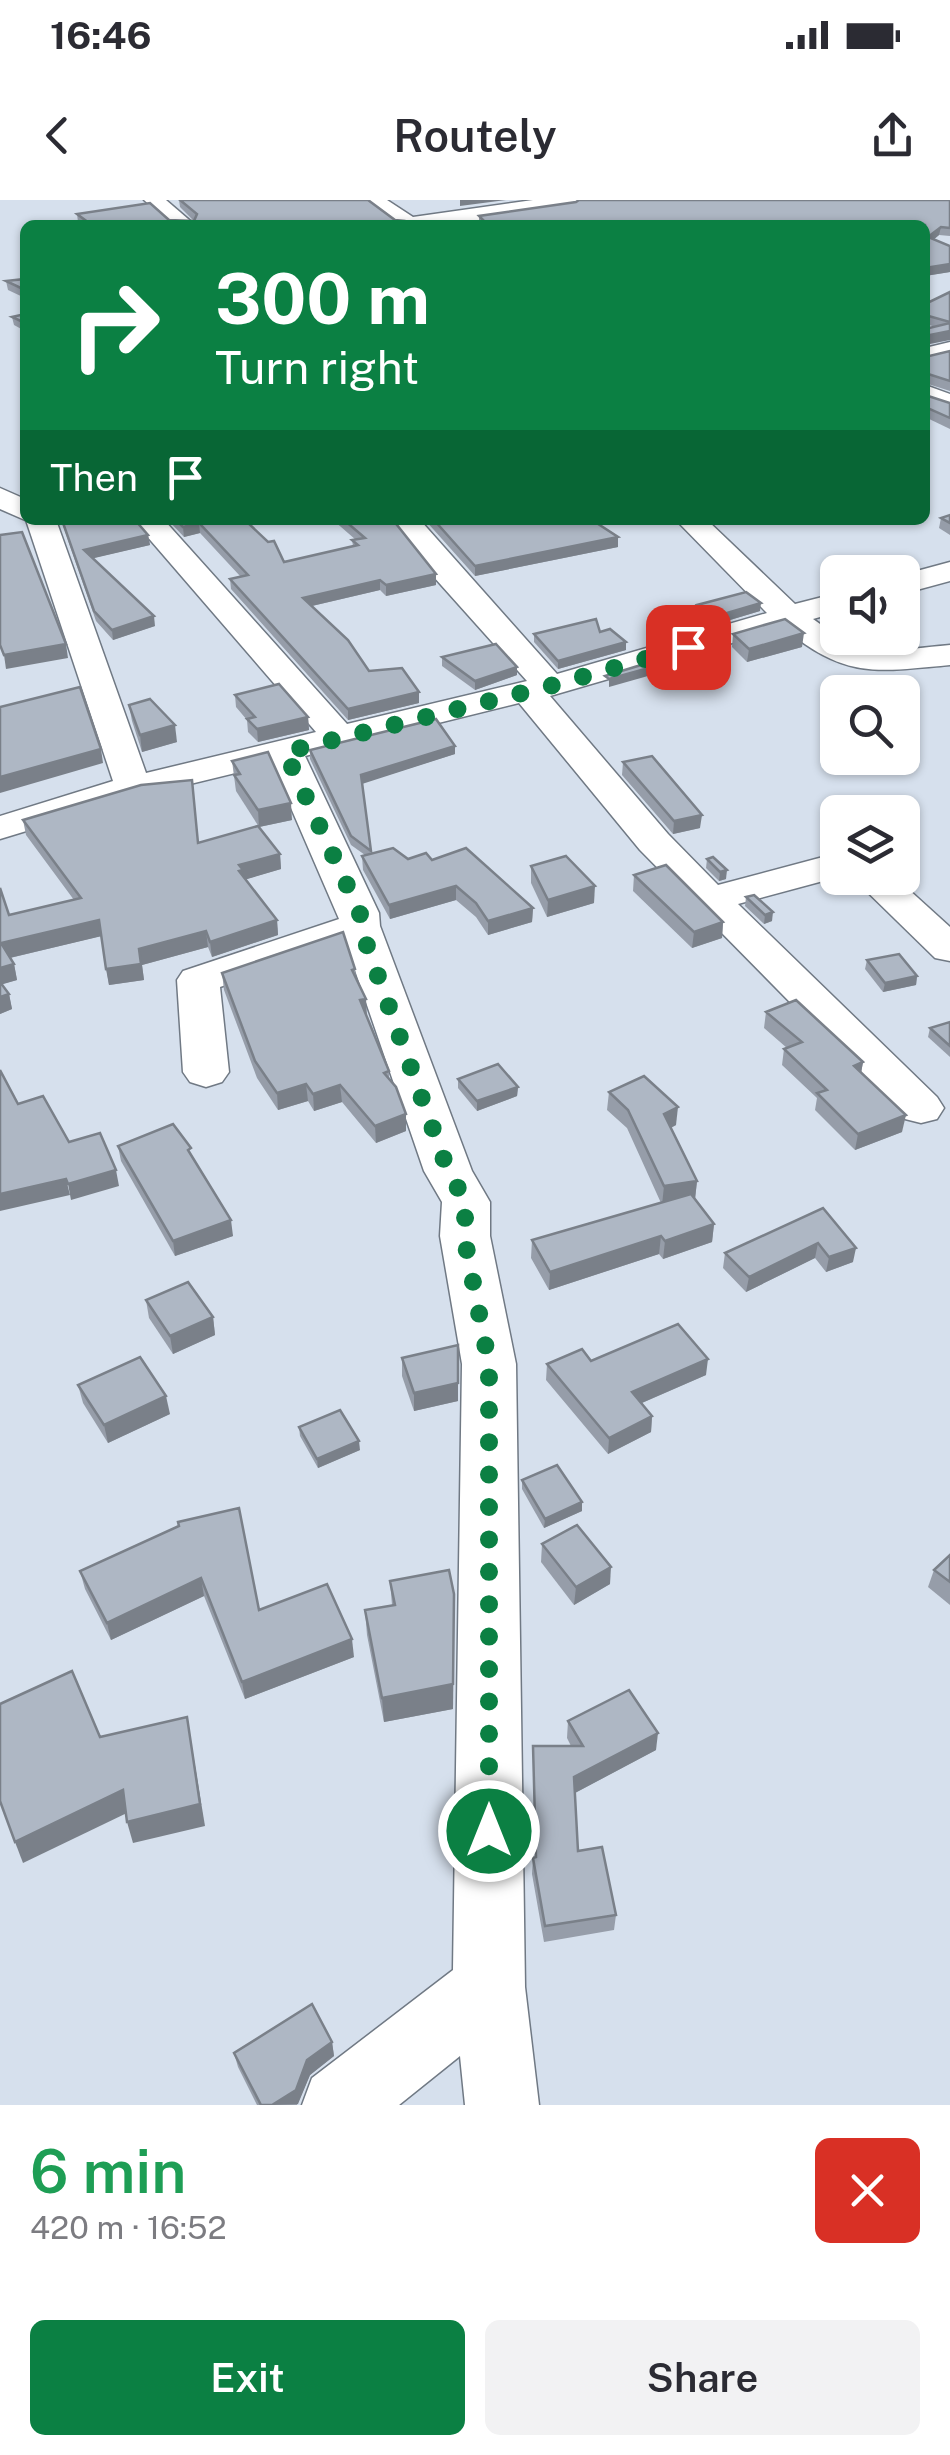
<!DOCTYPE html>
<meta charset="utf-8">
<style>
body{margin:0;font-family:"Public Sans",sans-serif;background:#f2f2f3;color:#2b2b33;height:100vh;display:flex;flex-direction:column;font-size:38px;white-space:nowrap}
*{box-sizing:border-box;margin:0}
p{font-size:32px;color:#7c7c81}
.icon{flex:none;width:55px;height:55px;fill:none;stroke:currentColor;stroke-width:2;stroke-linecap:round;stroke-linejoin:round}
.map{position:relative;height:1905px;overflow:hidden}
.details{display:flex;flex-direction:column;background:#fff;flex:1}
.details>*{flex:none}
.hud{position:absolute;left:20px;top:20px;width:910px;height:305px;border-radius:15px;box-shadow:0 2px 8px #0004;background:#0b8043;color:#fff;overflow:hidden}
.tools{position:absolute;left:820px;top:355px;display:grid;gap:20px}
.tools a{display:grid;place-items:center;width:100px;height:100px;border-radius:15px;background:#fff;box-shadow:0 2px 8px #0004;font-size:50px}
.pin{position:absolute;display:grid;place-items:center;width:85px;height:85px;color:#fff;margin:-42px;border-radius:20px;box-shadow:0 5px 15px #0006}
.me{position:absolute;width:110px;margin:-55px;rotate:0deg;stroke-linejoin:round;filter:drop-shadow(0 0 8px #0008)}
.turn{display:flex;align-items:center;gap:35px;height:210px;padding:0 30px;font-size:45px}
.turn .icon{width:130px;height:130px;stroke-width:2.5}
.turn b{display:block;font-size:70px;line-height:85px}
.then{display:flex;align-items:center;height:95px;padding:0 30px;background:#0003;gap:20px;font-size:38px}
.round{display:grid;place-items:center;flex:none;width:105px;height:105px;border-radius:15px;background:#f2f2f3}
.headline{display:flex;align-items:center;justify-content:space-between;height:170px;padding:0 30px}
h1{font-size:60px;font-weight:600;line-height:75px;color:#1e9e55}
.button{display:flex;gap:20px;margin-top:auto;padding:20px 30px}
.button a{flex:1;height:115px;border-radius:15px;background:#0b8043;color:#fff;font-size:40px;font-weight:600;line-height:115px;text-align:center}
.button a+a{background:#f2f2f3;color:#2b2b33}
.status{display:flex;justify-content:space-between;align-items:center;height:70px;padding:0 50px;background:#fff;direction:ltr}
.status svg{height:28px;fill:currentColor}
header{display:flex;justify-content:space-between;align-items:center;height:130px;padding:0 30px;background:#fff;font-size:45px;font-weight:600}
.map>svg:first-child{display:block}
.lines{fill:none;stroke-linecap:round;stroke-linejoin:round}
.minor-casing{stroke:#707984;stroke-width:3}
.minor{fill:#fff;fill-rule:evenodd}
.wall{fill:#969da9}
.shaded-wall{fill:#7a8089}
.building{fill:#aeb7c4;stroke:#7a8089;stroke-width:2.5}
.route{stroke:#0b8043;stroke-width:18;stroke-dasharray:0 32.4}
</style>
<div class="status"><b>16:46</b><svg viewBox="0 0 49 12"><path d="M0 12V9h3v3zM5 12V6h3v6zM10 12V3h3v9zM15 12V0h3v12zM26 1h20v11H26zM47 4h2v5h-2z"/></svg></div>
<header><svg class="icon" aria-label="back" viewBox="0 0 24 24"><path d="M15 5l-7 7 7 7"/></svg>Routely<svg class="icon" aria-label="share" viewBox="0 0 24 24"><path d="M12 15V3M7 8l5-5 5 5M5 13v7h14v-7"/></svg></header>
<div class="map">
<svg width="950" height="1905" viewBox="0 0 950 1905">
<rect width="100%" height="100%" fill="#d6e0ed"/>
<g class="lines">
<defs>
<g id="minor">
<polygon points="144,0 166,0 195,25 172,25"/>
<polygon points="363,0 387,0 413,17 533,0 585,0 575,6 445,25 397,25"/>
<polygon points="950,142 950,157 925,163 925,148"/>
<polygon points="925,185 950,194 950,211 925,202"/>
<polygon points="0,288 25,299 25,320 0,309"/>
<path d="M26 320H56L146 573 316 532 133 320H164L347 524 527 481 433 376 390 320H420L557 474 767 413 676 320H707L795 404 838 393V412L813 419C871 460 883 451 950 445V465C876 472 845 479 784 428L550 496 668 634 718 685 838 653V677L738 704 937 897 944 908 937 919 921 923 905 919 640 650 519 503 305 556 379 713 380 726 472 971 490 1002V1036L516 1164 525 1787 539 1905H465L460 1856 399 1905H302L312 1878 453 1770 462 1164 440 1036 442 1002 424 971 346 744 220 787 229 872 222 882 206 887 190 882 183 872 177 780 183 771 339 719 272 564 145 595 0 639V616L113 581Z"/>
<polygon points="950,362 950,381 902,394 902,375"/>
<polygon points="853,678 896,678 950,727 950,761 935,758"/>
</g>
</defs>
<use href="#minor" class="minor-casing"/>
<use href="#minor" class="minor"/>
</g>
<g class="wall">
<polygon points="179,0 395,20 82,25 78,22 77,14 194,21 180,7"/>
<polygon points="950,0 950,36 939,35 933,40 950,46 950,72 925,76 925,25 479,24 479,16"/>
<polygon points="25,79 25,98 8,90 6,81"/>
<polygon points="950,92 950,140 936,127 925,124 925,104"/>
<polygon points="25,114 25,131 14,125 12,117"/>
<polygon points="950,151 950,191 925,183 925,157"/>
<polygon points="925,195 950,203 950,229 925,217"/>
<polygon points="950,315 950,335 939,328 941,318"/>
<polygon points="61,320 135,320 148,335 150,345 93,358 155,426 113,440 96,421"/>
<polygon points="168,320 245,320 284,362 353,346 352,340 356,340 333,320 393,320 436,374 436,385 386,396 380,390 312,406 369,471 419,492 419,503 348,520 231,389 230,379 240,376 200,333 184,337"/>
<polygon points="425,320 592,320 618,347 475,376"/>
<polygon points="697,405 760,411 710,426 697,413"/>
<polygon points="600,432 626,442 626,450 558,469 534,442 534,434"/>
<polygon points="733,434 802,447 747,462 732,447"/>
<polygon points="442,457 517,475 475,490 442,466"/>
<polygon points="235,495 308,517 309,530 258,542 248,532 247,520 236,507"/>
<polygon points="129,505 177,542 142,552 132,521"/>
<polygon points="310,550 455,554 362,583 371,654 408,659 432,660 533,708 532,722 488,735 476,717 456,700 390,719 363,670 362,656 365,655 351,645 310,559"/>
<polygon points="232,561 292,620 259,627 236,591"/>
<polygon points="623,562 700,628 673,634 622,575"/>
<polygon points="192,580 198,643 258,626 280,654 281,669 246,679 277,720 278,735 212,757 208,747 142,765 144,780 109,785 101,736 10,758 14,764 17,780 2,784 9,794 12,809 0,814 0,688 9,715 74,700 26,635 23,620 141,585"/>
<polygon points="707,659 726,679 719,681 706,668"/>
<polygon points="531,666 594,703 547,717 531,683"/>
<polygon points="634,675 723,722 722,738 692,748 633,691"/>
<polygon points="746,697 772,721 764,724 745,706"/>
<polygon points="867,760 917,776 916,785 883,792 865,769"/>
<polygon points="355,769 356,778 366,799 366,816 389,871 389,879 406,931 376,943 342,902 314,911 308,901 278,910 257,878 224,790 222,773"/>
<polygon points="766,812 863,862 861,873 902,932 855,950 815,910 817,898 782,865 784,849 787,848 764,828"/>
<polygon points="950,822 950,857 928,837 930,828"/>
<polygon points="458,879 518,887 517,896 477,911 458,888"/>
<polygon points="609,892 676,925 671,928 697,981 695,999 714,1024 712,1042 663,1059 659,1054 549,1090 531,1058 532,1040 661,1003 627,928 607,910"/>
<polygon points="118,946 193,957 233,1036 175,1056 121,961"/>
<polygon points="823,1008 853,1062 826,1072 815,1058 746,1092 723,1068 725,1053"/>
<polygon points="146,1100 213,1117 215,1135 173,1154 149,1118"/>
<polygon points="402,1158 458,1201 414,1211 402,1176"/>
<polygon points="591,1161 706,1175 642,1203 652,1216 651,1232 608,1254 546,1180 547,1164"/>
<polygon points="78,1185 170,1214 108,1243 83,1203"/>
<polygon points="299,1227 360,1250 318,1268 300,1236"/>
<polygon points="522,1280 582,1302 582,1311 544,1328 522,1289"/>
<polygon points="179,1326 259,1410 354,1457 245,1499 204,1396 111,1440 85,1389 80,1371"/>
<polygon points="542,1344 610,1384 574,1405 541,1362"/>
<polygon points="950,1355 950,1405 928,1387 934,1370"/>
<polygon points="390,1381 454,1394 453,1509 384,1522 367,1435 365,1410 392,1405"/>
<polygon points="568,1521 656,1550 575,1593 578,1651 616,1715 614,1730 544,1742 532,1674 533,1658 535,1657 533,1546 571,1546 567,1538"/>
<polygon points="332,1842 334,1856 310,1875 297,1905 257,1905 238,1867 234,1853"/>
</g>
<g class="shaded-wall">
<polygon points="460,0 506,0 460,6"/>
<polygon points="941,27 939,35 927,45 928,37"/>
<polygon points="950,64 950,72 925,76 925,68"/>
<polygon points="950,131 950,140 925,145 925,136"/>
<polygon points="199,323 200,333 184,337 183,327"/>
<polygon points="148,335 150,345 86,360 84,350"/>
<polygon points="618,337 618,347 475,376 475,366"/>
<polygon points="436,374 436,385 386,396 386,385"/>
<polygon points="380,380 380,390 303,408 303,398"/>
<polygon points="761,403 760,411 710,426 710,418"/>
<polygon points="154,416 155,426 113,440 112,430"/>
<polygon points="804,433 802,447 747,462 749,449"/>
<polygon points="626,442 626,450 558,469 558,461"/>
<polygon points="66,444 68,458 6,469 4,455"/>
<polygon points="656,466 655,474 609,487 609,479"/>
<polygon points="517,467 517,475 475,490 475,481"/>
<polygon points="419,492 419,503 348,520 348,509"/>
<polygon points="308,517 309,530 258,542 257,529"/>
<polygon points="175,525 177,542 142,552 140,535"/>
<polygon points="455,546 455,554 362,584 361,575"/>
<polygon points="101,549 103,563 0,593 0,577"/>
<polygon points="291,603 292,620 259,627 258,610"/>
<polygon points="702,615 700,628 673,634 674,621"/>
<polygon points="280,654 281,669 244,680 241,687 239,665"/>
<polygon points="727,670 726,679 719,681 720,672"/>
<polygon points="456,686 456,700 390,719 389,705"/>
<polygon points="595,686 594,703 547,717 548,700"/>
<polygon points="533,708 532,722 488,735 488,721"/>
<polygon points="773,712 772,721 764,724 765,715"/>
<polygon points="99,720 102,736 5,759 1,743"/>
<polygon points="277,720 278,735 212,757 210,742"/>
<polygon points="723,722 722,738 692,748 694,732"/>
<polygon points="206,731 208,747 142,765 144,780 109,785 106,769 139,749"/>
<polygon points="14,764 17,780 0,785 0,768"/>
<polygon points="917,776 916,785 883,792 885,783"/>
<polygon points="9,794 12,809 0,814 0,797"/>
<polygon points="366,799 367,816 360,817 360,800"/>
<polygon points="863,862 860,879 854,866"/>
<polygon points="306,884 308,901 278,910 277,893"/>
<polygon points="340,885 342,902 314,911 313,894"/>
<polygon points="518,887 517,896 477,911 477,901"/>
<polygon points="678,907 676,925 662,932 664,914"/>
<polygon points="406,914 406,931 376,943 375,926"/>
<polygon points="906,915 902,932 855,950 858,934"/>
<polygon points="116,970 119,986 71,1000 68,984"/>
<polygon points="66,979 70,995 0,1011 0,994"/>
<polygon points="697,981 695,999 662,1005 664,986"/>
<polygon points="231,1020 233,1036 175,1056 173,1041"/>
<polygon points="714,1024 712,1042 663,1059 665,1041"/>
<polygon points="661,1036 659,1054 549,1090 550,1072"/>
<polygon points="818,1043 815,1058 746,1092 749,1077"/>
<polygon points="856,1048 853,1062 826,1072 829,1057"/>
<polygon points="213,1117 215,1135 173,1154 170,1136"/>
<polygon points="458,1145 458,1201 414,1211 414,1193"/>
<polygon points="708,1159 706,1175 630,1208 632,1192"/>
<polygon points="166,1196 170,1214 108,1243 104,1225"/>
<polygon points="652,1216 651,1232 608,1254 609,1238"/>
<polygon points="359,1241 360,1250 318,1268 317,1259"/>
<polygon points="582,1302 582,1311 544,1328 545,1319"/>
<polygon points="611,1367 610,1384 574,1405 576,1387"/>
<polygon points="201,1378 204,1396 111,1440 107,1423"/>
<polygon points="454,1394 453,1509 384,1522 382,1498"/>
<polygon points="352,1439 354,1457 245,1499 242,1482"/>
<polygon points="187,1517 205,1626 133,1643 127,1622"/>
<polygon points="658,1533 656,1550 573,1594 574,1577"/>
<polygon points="123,1590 129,1612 23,1663 15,1642"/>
<polygon points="332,1842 334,1856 310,1875 298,1904 272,1905 307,1860"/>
</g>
<g class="building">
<polygon points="180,0 368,0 395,20 405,21 411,25 81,25 89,23 77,14 150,3 169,20 194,21 197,14"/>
<polygon points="579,0 950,0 950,28 941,27 928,37 950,46 950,64 925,68 925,25 488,25 479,16 576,2"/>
<polygon points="25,79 25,90 6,81"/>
<polygon points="950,92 950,122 925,115 925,104"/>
<polygon points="25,114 25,123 12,117"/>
<polygon points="950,123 950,131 925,136 925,129"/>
<polygon points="950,151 950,181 925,173 925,157"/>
<polygon points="925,195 950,203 950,218 925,207"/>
<polygon points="950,315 950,323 941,318"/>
<polygon points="62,320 135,320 148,335 84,350 154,416 112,430 94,411"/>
<polygon points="176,320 245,320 268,342 274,341 284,362 358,345 352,340 365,338 344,320 393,320 436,374 386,385 380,380 303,398 348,440 369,471 402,468 419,492 348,509 230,379 248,375 199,323 183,327"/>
<polygon points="434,320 592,320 618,337 475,366"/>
<polygon points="22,332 66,444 4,455 0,445 0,335"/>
<polygon points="746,392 761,403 710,418 697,405"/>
<polygon points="596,419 600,432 610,429 626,442 558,461 534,434"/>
<polygon points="785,419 804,433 749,449 733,434"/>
<polygon points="496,444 517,467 475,481 442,457"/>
<polygon points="651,462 656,466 609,479 605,476"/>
<polygon points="279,484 308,517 257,529 247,519 255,517 235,495"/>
<polygon points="80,487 101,549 0,577 0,507"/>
<polygon points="150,499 175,525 140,535 129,505"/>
<polygon points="436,519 455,546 361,575 371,651 351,636 310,550"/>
<polygon points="268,552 291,603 258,610 234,575 240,574 232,561"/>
<polygon points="652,556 702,615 674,621 623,562"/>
<polygon points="192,580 198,643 258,626 280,654 239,665 243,670 239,671 277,720 210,742 206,731 139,749 141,764 106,769 99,720 1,743 14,764 0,768 0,688 9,715 81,698 23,620 141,585"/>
<polygon points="393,648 408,659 426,653 432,660 466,648 533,708 488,721 476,703 456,686 389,705 362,656"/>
<polygon points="566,656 595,686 548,700 531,666"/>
<polygon points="713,657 727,670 720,672 707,659"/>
<polygon points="666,665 723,722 694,732 634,675"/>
<polygon points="754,695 773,712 765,715 746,697"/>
<polygon points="343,732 355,769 352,770 366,799 360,800 389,871 384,873 396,887 406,914 375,926 340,885 313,894 306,884 277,893 255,861 222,773"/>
<polygon points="899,754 917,776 885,783 867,760"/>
<polygon points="0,782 9,794 0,797"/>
<polygon points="796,800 863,862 854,866 906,915 858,934 817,893 827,890 784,849 802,842 766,812"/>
<polygon points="950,822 950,846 930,828"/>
<polygon points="498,864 518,887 477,901 458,879"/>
<polygon points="0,870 18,904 43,896 69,942 100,933 116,970 68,984 66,979 0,994"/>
<polygon points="644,876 678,907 664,914 697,981 664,986 628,910 609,892"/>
<polygon points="173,924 191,948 188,950 231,1020 173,1041 118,946"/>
<polygon points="691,994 714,1024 665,1041 661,1036 550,1072 532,1040"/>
<polygon points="823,1008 856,1048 829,1057 818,1043 749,1077 725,1053"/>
<polygon points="188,1082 213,1117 170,1136 146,1100"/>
<polygon points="678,1124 708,1159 632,1192 652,1216 609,1238 547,1164 582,1149 591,1161"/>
<polygon points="458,1145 458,1183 414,1193 402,1158"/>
<polygon points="140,1157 166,1196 104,1225 78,1185"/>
<polygon points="340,1210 359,1241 317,1259 299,1227"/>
<polygon points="557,1265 582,1302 545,1319 522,1280"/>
<polygon points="239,1308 259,1410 327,1384 352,1439 242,1482 201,1378 107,1423 80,1371 179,1326 178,1322"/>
<polygon points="577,1325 611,1367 576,1387 542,1344"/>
<polygon points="950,1355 950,1382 934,1370"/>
<polygon points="449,1370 454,1394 453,1484 382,1498 365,1410 395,1405 390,1381"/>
<polygon points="72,1471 100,1537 187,1517 200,1604 127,1622 123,1590 15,1642 0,1601 0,1504"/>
<polygon points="629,1490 658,1533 574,1577 578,1651 602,1647 616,1715 545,1726 533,1658 536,1657 533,1546 583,1546 568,1521"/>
<polygon points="312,1804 332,1842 307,1860 296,1890 272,1905 261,1905 234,1853"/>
</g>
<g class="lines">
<polyline class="route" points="489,1631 489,1164 464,1036 466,1002 448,971 360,726 360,713 285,552 550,486 688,447"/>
</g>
</svg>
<div class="tools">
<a><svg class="icon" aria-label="sound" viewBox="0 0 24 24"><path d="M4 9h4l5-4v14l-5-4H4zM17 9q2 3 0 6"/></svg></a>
<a><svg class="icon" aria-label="search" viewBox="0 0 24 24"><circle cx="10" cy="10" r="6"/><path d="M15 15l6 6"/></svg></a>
<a><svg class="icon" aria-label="layers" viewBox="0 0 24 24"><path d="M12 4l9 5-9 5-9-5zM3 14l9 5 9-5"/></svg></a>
</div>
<div class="pin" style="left:688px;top:447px;background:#d93025"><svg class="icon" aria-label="arrive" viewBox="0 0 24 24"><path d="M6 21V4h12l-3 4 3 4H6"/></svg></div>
<svg class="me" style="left:489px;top:1631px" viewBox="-20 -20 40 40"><circle r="17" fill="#0b8043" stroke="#fff" stroke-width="3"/><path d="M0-11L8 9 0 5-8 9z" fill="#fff"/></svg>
<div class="hud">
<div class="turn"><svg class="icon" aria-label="right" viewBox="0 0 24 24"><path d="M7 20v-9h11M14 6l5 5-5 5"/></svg><div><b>300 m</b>Turn right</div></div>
<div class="then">Then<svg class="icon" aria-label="arrive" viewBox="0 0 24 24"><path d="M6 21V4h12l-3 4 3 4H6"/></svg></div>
</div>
</div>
<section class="details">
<div class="headline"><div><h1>6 min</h1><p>420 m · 16:52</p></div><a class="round" style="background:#d93025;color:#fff"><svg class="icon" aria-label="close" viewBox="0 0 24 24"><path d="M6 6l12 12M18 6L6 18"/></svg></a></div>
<div class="button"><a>Exit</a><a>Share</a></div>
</section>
